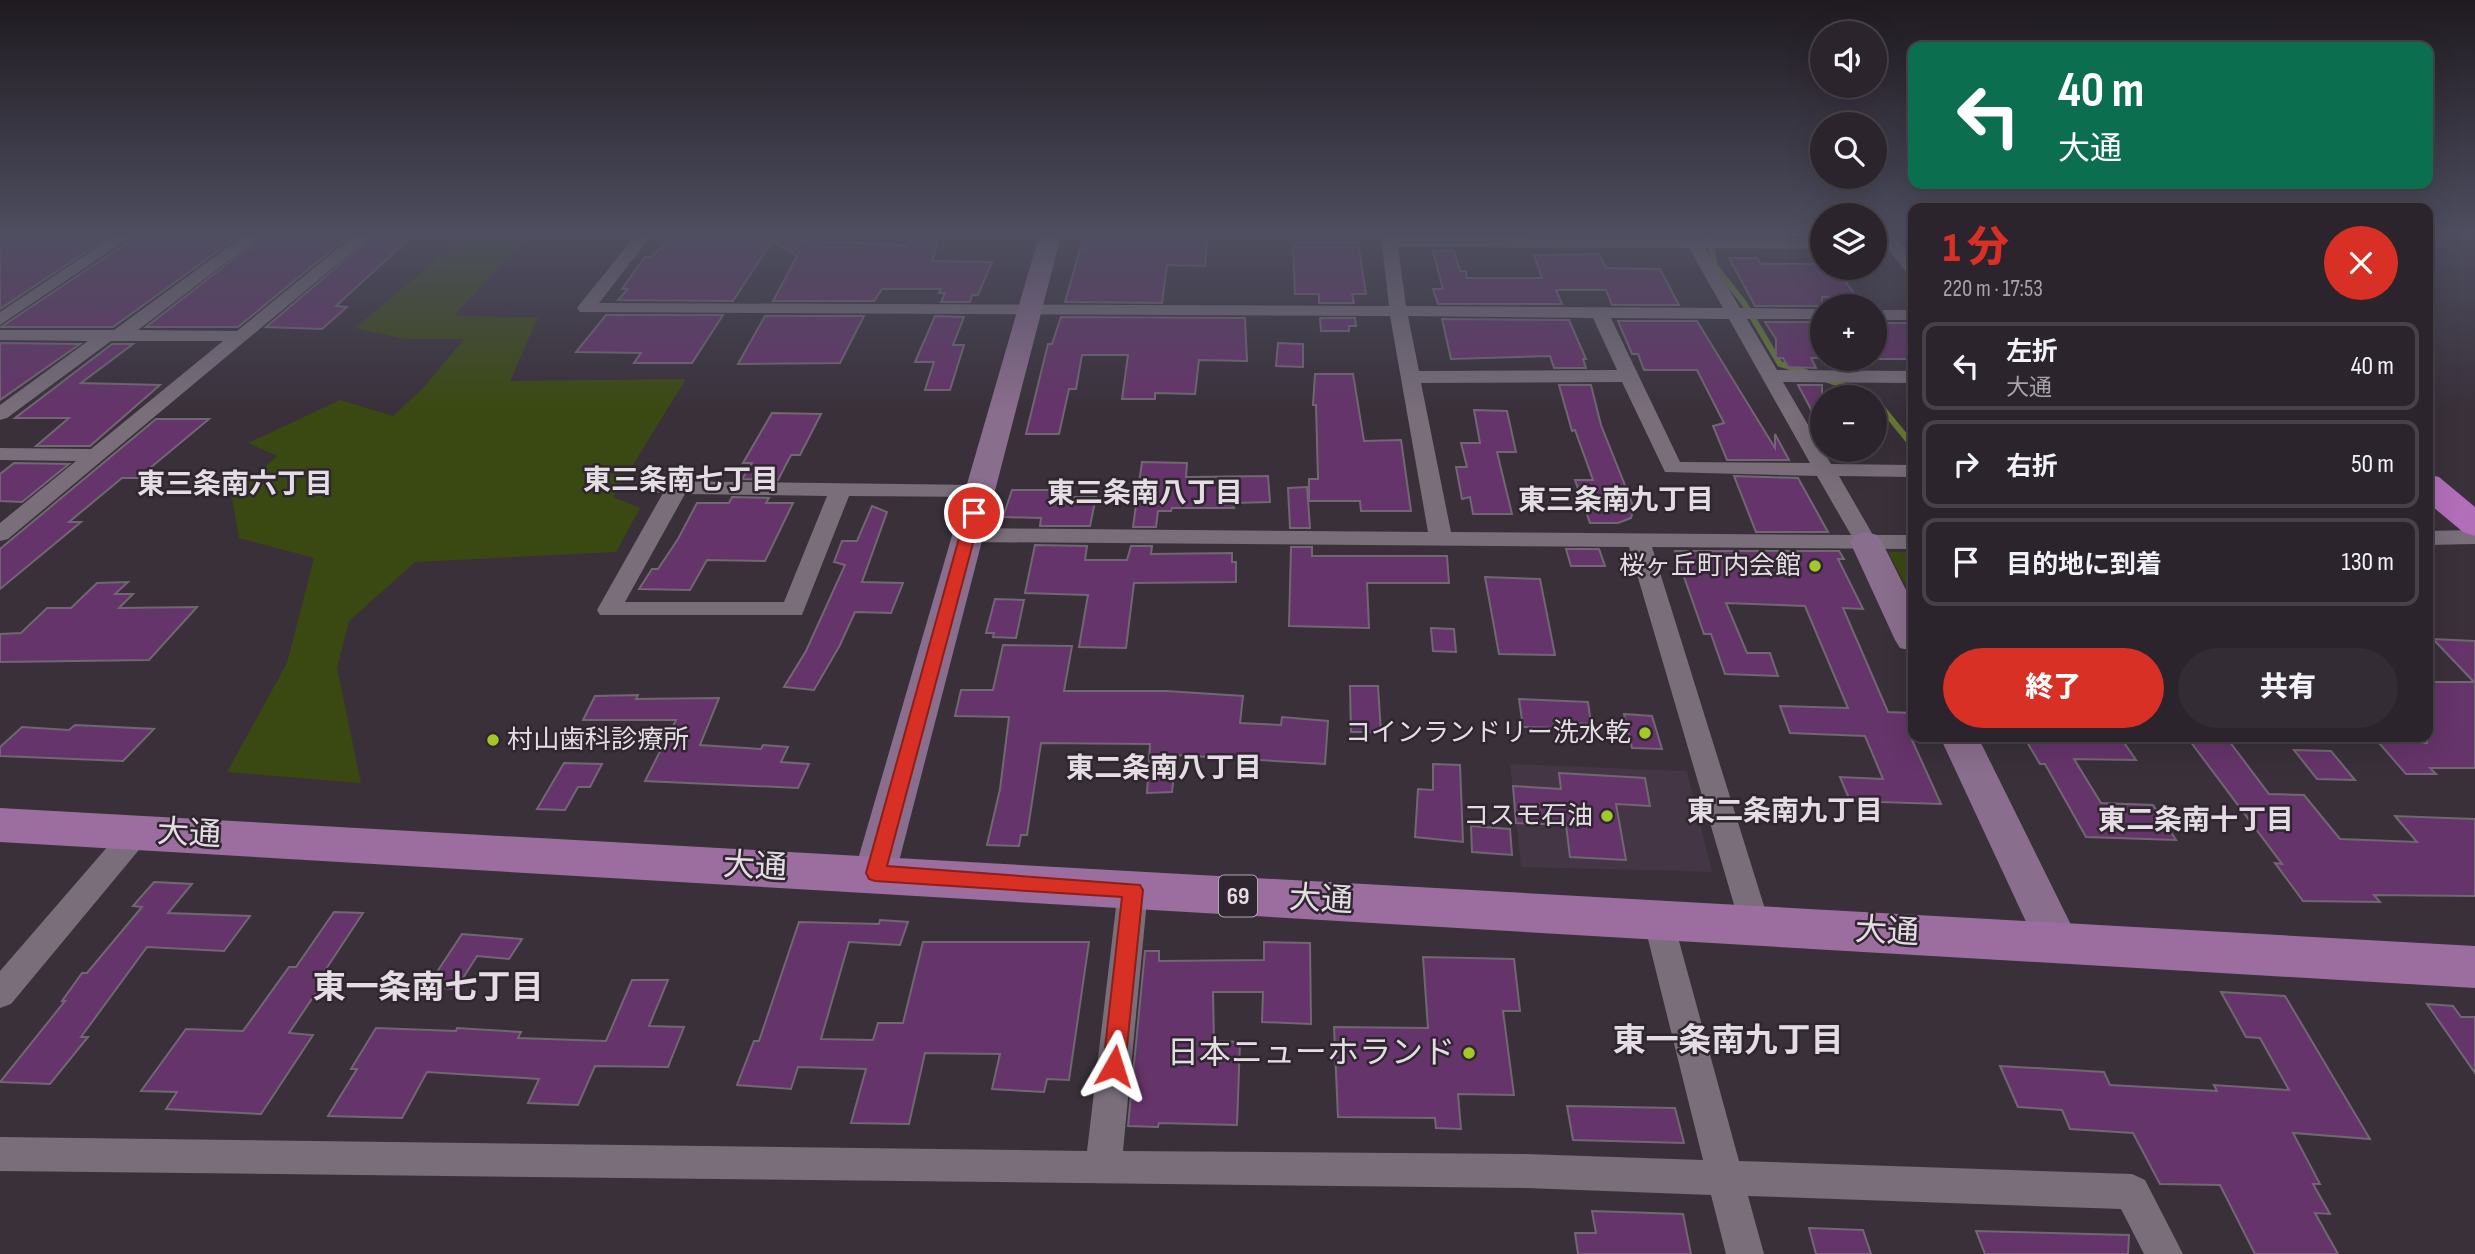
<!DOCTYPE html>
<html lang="ja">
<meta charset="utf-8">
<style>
body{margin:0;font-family:"Sofia Sans Condensed","Noto Sans JP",sans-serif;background:#332c34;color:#f1f3f6;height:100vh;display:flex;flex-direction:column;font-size:26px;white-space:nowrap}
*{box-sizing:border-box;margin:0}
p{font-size:23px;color:#a6a4a9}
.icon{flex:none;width:38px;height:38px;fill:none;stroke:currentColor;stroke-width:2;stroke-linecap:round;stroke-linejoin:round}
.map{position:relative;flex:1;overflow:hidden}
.panel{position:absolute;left:1908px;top:203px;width:525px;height:539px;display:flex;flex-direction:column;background:#2b242c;border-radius:14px;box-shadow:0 7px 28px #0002,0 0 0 2px #474148}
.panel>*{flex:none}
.guide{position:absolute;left:1908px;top:42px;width:525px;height:147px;border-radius:14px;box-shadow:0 7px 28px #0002,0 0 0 2px #474148;background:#0b6e4f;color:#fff;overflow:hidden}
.controls{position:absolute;left:1810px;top:21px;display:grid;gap:14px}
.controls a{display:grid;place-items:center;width:77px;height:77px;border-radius:50%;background:#2b242c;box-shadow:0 7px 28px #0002,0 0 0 2px #474148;font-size:35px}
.pin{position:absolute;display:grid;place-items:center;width:60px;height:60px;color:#fff;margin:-30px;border:4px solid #fff;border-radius:50%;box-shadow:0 2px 7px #0007}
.me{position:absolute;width:77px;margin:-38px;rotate:6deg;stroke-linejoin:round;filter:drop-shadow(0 0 5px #0008)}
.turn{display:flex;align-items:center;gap:24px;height:147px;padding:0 35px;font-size:32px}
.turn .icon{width:91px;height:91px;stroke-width:2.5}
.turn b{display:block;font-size:49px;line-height:60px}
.round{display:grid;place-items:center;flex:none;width:74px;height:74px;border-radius:37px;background:#332c34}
.headline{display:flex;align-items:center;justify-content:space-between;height:119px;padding:0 35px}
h1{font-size:42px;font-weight:800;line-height:52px;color:#d93025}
.primary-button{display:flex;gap:14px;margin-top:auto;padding:14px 35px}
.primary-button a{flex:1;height:80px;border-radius:42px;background:#d93025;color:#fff;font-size:28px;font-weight:800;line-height:80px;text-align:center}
.primary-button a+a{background:#332c34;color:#f1f3f6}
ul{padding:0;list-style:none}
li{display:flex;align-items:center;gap:21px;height:88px;margin:0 14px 10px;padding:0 21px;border:4px solid #474148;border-radius:14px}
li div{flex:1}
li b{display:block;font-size:26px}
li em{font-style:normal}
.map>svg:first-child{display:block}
.built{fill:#443645}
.green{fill:#3a4911}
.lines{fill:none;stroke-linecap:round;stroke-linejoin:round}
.stream{stroke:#677c31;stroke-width:6}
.building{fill:#65346a;stroke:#716772;stroke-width:2}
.street{fill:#796e7a;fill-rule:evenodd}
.secondary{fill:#8a6e8d;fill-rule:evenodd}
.primary{fill:#9b6e9f;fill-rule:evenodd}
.highway{fill:#b26eb8;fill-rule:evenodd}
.route{fill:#d93025;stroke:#8d1f18;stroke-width:2}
.poi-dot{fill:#a2c929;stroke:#2f2630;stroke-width:2.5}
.labels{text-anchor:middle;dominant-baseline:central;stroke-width:5;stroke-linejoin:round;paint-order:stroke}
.shield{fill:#2f2630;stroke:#aea7ae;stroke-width:2}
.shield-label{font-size:24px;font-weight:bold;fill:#e4dee4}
.poi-label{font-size:26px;fill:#e4dee4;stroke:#2f2630;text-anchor:end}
.neighbourhood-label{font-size:28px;font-weight:bold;fill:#e4dee4;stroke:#2f2630}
.near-street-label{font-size:32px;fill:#e4dee4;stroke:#2f2630}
.near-poi-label{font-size:32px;fill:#e4dee4;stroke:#2f2630;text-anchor:end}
.near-neighbourhood-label{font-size:33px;font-weight:bold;fill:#e4dee4;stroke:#2f2630}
</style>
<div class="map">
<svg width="2475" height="1254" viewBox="0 0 2475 1254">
<rect width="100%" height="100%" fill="#39303a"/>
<polygon class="built" points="1510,764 1687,771 1712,872 1521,867"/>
<g class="green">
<polygon points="465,236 527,236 454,316 538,317 510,381 686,379 613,497 640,508 616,552 415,562 349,621 337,668 361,783 227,772 287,663 314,558 239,538 232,498 277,456 248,443 340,400 393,416 424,387 464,339 406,339 355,328"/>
<polygon points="1888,552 1913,552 1913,598"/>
</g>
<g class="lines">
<g class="stream">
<polyline points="1709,236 1715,266 1744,303 1780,364 1806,372"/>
<polyline points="1828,380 1874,397"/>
<polyline points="1874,398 1913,446"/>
</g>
</g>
<g class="building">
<polygon points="137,236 239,236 113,327 1,327"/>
<polygon points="263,236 349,236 238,327 146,327"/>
<polygon points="373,236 412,236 336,306 347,307 322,329 266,327"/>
<polygon points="670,236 907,245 908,241 939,240 932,261 992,262 978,295 972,295 970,302 941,302 945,293 939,293 941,289 882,289 874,301 773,301 797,256 772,241 733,301 618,300 628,289 622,289 645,257 652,257"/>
<polygon points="0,237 107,238 0,309"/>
<polygon points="1083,239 1207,240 1205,266 1167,265 1162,303 1065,302"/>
<polygon points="1297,242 1358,242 1366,294 1352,294 1354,303 1319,303 1319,294 1295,294 1293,245"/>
<polygon points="1433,251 1454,251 1460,271 1466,271 1467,278 1542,278 1534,255 1599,254 1606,268 1660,269 1679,305 1612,305 1606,290 1556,290 1562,304 1438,304 1433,289 1443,289"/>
<polygon points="1729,258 1757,258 1761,264 1822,264 1822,268 1835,268 1857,297 1822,297 1822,306 1755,306"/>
<polygon points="606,315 723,315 692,363 634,363 641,353 576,352"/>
<polygon points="765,316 864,316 840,363 738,364"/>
<polygon points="935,316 964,317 953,345 964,345 950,390 925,390 934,362 915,362"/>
<polygon points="1061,317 1245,318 1247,361 1199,360 1195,394 1155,393 1155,399 1122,399 1128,355 1082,355 1076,389 1069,389 1059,434 1026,434 1048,344 1052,344"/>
<polygon points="1320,318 1355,318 1356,326 1349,326 1349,331 1321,331"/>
<polygon points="1442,319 1569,320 1586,359 1583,359 1586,368 1554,368 1550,356 1451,359"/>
<polygon points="1618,321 1697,321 1759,422 1775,448 1775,434 1789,460 1727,460 1713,426 1724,423 1697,370 1644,370 1638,354 1632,354"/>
<polygon points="1765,322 1822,322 1822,358 1811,358 1816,368 1788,367 1783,358 1776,358 1776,339"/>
<polygon points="1874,323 1907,323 1913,330 1913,359 1874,359"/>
<polygon points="0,343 80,344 0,400"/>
<polygon points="1278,343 1303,344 1303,367 1276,366"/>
<polygon points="112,344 133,344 81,383 160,385 90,446 36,446 69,418 15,418"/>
<polygon points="1315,374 1353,374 1364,441 1401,440 1411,511 1361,511 1360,501 1309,501 1309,479 1318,479 1316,405 1313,405"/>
<polygon points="1559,385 1591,385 1601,425 1634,508 1631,518 1618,523 1590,523 1575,480 1593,480 1575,430 1572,431"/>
<polygon points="1798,385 1822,385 1822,430"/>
<polygon points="1474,410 1507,411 1516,452 1497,452 1512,514 1473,514 1470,497 1462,499 1456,467 1467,467 1461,443 1480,443"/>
<polygon points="772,413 821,414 800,455 791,455 778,480 742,479 752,463 743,463"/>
<polygon points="156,419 209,419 138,478 122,478 69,522 81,522 0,589 0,549"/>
<polygon points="1142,462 1187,463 1186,477 1268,476 1270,502 1234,503 1234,508 1172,508 1171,511 1158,511 1156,527 1133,527"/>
<polygon points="14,463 69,464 22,502 0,501 0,474"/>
<polygon points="1734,476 1798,478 1828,532 1756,532"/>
<polygon points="1307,487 1310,528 1290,528 1288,488"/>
<polygon points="1012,490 1056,490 1055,497 1096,497 1090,526 1040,526 1041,518 1003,517"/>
<polygon points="732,497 769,498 766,503 793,503 765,561 707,560 690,590 639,589 652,569 658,569 678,539 697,503 729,503"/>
<polygon points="872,506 887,512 862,582 903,583 891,613 855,612 840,645 814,690 784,687 806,651 845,565 834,562 842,541 857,541"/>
<polygon points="1035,545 1087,546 1085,560 1127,560 1131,546 1152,546 1151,554 1232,553 1232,562 1236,562 1236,582 1134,583 1126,648 1079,647 1088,595 1025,593"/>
<polygon points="1291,547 1312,547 1312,556 1447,556 1449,583 1367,583 1369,628 1289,626"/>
<polygon points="1566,549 1599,549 1605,566 1571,566"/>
<polygon points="1675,551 1839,551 1844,559 1838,559 1863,609 1843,608 1888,712 1913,713 1912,740 1941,804 1850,801 1840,777 1883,779 1865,736 1790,733 1780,706 1848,708 1805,606 1726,603 1747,653 1770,653 1778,676 1725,674 1711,634 1704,634"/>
<polygon points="1485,577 1540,579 1555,655 1499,654"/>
<polygon points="128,582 115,594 133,594 119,608 197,607 149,660 0,662 0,634 21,633 47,608 71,608 97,583"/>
<polygon points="995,599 1024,600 1016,638 993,637 994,633 986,633"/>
<polygon points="1431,628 1454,629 1456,652 1433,651"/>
<polygon points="2433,639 2475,641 2475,768 2430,768 2436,774 2406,774 2379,743 2427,743 2427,682 2474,682"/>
<polygon points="1003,645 1072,646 1064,691 1166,691 1243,696 1240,723 1281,725 1282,717 1328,721 1325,764 1176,755 1172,792 1147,793 1150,744 1041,743 1027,835 1021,835 1019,846 987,845 1000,789 1009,717 955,716 961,690 993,690"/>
<polygon points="1350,686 1378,686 1381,732 1351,732"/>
<polygon points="638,695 636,699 719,698 700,745 761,749 763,745 788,747 781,762 809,764 798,788 645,781 676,720 583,720 595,696"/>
<polygon points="1519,699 1588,702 1591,724 1558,722 1559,728 1523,727"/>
<polygon points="1624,714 1652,716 1662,749 1632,748"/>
<polygon points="75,725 154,729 123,761 0,756 0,747 22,727 69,730"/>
<polygon points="2024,737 2120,737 2136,760 2074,759 2101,803 2153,805 2176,840 2086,837 2045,764 2040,764"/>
<polygon points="2187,737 2226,737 2269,794 2304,795 2340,839 2417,842 2395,816 2475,819 2475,896 2374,895 2380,902 2303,901 2275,863 2282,864"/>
<polygon points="2294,750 2331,751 2355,780 2317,779"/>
<polygon points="564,763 602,764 590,787 578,787 565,810 537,809"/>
<polygon points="1433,764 1460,765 1463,842 1415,837 1418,789 1433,790"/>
<polygon points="1559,773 1645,778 1650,806 1616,804 1626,860 1570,857 1566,825 1516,823 1513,786 1561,789"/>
<polygon points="1471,826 1510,829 1512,855 1472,852"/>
<polygon points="154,882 192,884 168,913 250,916 224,951 147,947 81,1037 88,1037 50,1084 0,1082 65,1001 62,1001 82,973 87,973 142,907 133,906"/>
<polygon points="334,912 363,913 326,969 332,969 289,1033 313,1035 261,1114 166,1109 177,1092 141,1091 186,1029 243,1031 289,967 296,967"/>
<polygon points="880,920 908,922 900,945 849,942 821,1039 873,1040 878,1023 903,1023 923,942 1089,942 1069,1080 1047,1079 1044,1092 992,1089 1000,1054 925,1053 909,1124 851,1123 866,1069 798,1067 791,1089 737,1085 754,1041 759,1041 799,922 879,924"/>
<polygon points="462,934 522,939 509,959 477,956 456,989 427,987"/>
<polygon points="1264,942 1310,943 1311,1024 1262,1022 1263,992 1213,992 1214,1041 1240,1042 1237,1125 1159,1123 1158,1127 1128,1126 1145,951 1159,951 1159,961 1264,960"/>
<polygon points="1423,957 1514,959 1520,1011 1503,1011 1514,1095 1458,1094 1461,1129 1436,1128 1435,1118 1338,1117 1334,1027 1428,1028"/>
<polygon points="632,980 668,980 649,1026 684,1027 668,1067 595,1066 578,1105 528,1103 539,1079 427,1072 402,1118 328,1116 357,1069 351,1069 376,1028 456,1031 457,1028 521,1032 518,1038 606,1041"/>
<polygon points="2221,992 2285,996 2370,1139 2293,1133 2320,1184 2313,1184 2330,1214 2315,1213 2338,1254 2255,1254 2220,1185 2160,1184 2133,1133 2070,1129 2062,1110 2018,1107 2000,1066 2104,1072 2110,1085 2217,1091 2214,1085 2289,1090 2260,1038 2246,1037"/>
<polygon points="2427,1004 2453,1006 2461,1017 2475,1017 2475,1073"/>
<polygon points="1567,1106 1675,1108 1684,1143 1573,1140"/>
<polygon points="1592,1211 1683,1214 1691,1254 1578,1254 1575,1233 1596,1233"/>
<polygon points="1809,1228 1863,1230 1871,1254 1816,1254"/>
<polygon points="1976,1231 2129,1235 2128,1254 1985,1254"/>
</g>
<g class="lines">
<g class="street">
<polygon points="114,236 132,236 0,325 0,312"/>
<polygon points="243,236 261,236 138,330 237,331 353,236 371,236 8,539 0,541 0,523 76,461 0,460 0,448 91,449 223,341 111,341 7,418 0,420 0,405 88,341 0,340 0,330 114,330"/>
<path d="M635 236H651L599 303 1389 306 1381 236 1822 239V249L1705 248 1740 308 1822 309V319H1747L1777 370 1913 371V383L1783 382 1831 464 1913 465V477L1839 476 1873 535H1913V549L1652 547 1770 925 1766 934 1755 938 1744 934 1740 925 1629 547 968 542 957 535 968 528 1428 532 1390 316 580 312 577 308 580 304ZM1398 247 1689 248 1723 308 1406 306ZM1408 316 1593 318 1617 370 1419 371ZM1611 318 1729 319 1810 463 1680 462ZM1622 382 1665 472 1817 476 1851 535 1451 532 1421 383Z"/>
<polygon points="1878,236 1894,236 1913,258 1913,274 1907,273"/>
<rect x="1874" y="310" width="39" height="10"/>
<path d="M662 481 979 485 990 491 979 497 849 496 802 615H600L597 610 663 493 654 492 651 487ZM685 494 827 496 784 602H625Z"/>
<polygon points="2475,530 2475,544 2427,545 2427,531"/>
<polygon points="138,820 148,823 152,831 148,839 11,1004 0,1008 0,971 128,823"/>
<polygon points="1133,878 1144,882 1148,890 1123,1151 1526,1154 1703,1160 1643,919 1647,910 1658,907 1669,910 1673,919 1739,1161 2132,1174 2145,1180 2183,1254 2144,1254 2121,1209 1748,1196 1764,1254 1726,1254 1711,1195 1526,1188 0,1171 0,1137 1087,1151 1118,890 1122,882"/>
</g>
<g class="secondary">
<polygon points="1039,236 1061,236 896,873 890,885 875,890 860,885 854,873"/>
<polygon points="1866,532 1877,535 1882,542 1913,604 1913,651 1900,648 1895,640 1850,542 1855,535"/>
<polygon points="1940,737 1978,737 2079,941 2073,954 2057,959 2041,954"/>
</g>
<polygon class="primary" points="0,808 2475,946 2475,988 0,842"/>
<polygon class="highway" points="2427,474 2439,477 2475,507 2475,536 2463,532 2427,502"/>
</g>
<linearGradient id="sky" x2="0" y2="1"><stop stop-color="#1f1a20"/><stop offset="0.57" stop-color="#4e4e60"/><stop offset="1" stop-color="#4e4e60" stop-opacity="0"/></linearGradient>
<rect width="2475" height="411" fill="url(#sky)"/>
<polygon class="route" points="974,509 981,513 887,866 1140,885 1143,890 1125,1066 1122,1073 1114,1076 1106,1073 1103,1066 1122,897 875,881 869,879 866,873 966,513"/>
<g class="poi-dot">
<circle cx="1815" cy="566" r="7"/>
<circle cx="1645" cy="733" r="7"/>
<circle cx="493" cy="740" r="7"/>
<circle cx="1607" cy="816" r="7"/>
<circle cx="1469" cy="1053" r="7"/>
</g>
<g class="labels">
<rect class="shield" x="1219" y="875.5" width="38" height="41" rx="5"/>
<g class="shield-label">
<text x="1238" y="896">69</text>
</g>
<g class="poi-label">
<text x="1801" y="566">桜ヶ丘町内会館</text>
<text x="1631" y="733">コインランドリー洗水乾</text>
<text x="507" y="740" text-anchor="start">村山歯科診療所</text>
<text x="1593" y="816">コスモ石油</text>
</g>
<g class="neighbourhood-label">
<text x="681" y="480">東三条南七丁目</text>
<text x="235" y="484">東三条南六丁目</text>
<text x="1145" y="493">東三条南八丁目</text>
<text x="1616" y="500">東三条南九丁目</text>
<text x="1164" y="768">東二条南八丁目</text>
<text x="1785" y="811">東二条南九丁目</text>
<text x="2196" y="820">東二条南十丁目</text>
</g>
<g class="near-street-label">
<text transform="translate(189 834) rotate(3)">大通</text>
<text transform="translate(755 867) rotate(3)">大通</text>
<text transform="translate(1321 900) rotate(3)">大通</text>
<text transform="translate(1887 932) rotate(3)">大通</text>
</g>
<g class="near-poi-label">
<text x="1455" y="1053">日本ニューホランド</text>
</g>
<g class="near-neighbourhood-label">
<text x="428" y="988">東一条南七丁目</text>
<text x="1728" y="1041">東一条南九丁目</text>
</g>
</g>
</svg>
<div class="controls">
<a><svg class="icon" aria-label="sound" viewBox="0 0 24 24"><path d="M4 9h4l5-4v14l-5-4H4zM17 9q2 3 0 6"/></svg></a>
<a><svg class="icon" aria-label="search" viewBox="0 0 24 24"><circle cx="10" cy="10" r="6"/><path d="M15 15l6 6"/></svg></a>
<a><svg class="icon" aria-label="layers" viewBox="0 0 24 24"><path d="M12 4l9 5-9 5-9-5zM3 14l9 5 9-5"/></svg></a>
<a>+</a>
<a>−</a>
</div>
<div class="pin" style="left:974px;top:513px;background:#d93025"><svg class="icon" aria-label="arrive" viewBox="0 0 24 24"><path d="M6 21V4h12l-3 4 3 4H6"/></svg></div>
<svg class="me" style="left:1114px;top:1066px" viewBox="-20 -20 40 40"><path d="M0-17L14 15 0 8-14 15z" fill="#d93025" stroke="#fff" stroke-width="4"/></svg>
<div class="guide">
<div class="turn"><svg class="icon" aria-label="left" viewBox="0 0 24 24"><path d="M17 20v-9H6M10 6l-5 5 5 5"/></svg><div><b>40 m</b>大通</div></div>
</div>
<section class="panel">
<div class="headline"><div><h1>1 分</h1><p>220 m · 17:53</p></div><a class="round" style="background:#d93025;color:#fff"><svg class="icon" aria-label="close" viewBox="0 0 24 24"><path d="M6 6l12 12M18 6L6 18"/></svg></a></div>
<ul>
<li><svg class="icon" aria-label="left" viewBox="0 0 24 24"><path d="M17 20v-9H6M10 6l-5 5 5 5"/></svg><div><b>左折</b><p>大通</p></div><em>40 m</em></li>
<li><svg class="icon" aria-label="right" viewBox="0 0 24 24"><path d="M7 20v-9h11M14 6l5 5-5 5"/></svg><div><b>右折</b></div><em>50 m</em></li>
<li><svg class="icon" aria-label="arrive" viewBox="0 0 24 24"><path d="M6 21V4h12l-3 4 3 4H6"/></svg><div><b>目的地に到着</b></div><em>130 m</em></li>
</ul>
<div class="primary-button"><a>終了</a><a>共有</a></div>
</section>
</div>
